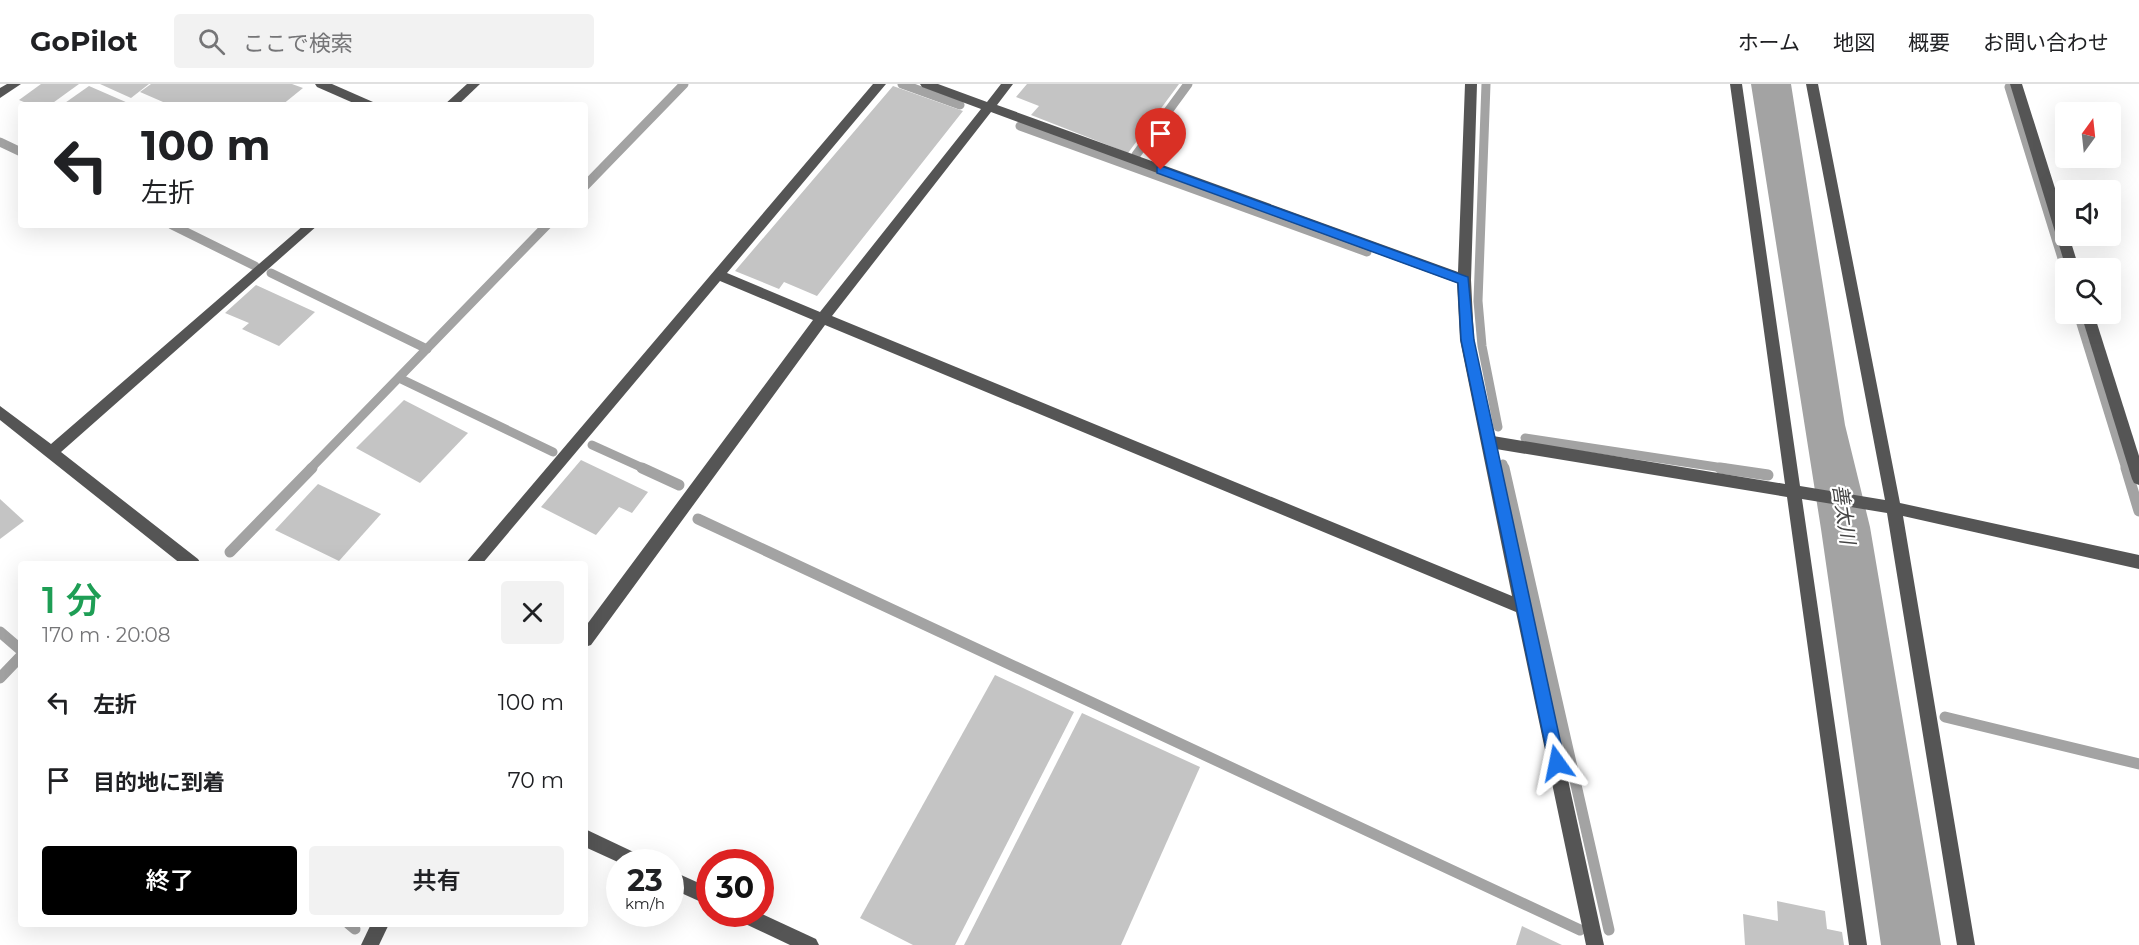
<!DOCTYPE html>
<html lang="ja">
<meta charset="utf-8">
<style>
body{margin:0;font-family:Montserrat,"Noto Sans JP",sans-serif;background:#f2f2f2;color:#202124;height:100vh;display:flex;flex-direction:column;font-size:22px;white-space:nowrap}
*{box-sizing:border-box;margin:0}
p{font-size:20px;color:#757577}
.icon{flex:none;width:33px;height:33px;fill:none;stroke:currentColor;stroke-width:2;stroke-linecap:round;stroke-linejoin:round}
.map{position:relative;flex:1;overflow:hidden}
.drawer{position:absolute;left:18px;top:477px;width:570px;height:366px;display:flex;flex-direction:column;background:#fff;border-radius:6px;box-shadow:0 6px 24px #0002}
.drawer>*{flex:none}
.guide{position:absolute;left:18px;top:18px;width:570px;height:126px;border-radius:6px;box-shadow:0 6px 24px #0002;background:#fff;color:#202124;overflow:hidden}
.needle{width:39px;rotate:15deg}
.buttons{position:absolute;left:2055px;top:18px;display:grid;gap:12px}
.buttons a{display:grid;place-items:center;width:66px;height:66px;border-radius:6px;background:#fff;box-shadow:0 6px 24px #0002;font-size:30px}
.speed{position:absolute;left:606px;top:765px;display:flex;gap:12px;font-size:30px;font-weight:700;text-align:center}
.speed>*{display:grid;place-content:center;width:78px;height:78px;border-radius:50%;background:#fff;box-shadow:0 6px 24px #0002;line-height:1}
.speed small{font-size:15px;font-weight:400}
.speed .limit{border:9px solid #d22;background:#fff;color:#111}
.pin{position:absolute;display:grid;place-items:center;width:51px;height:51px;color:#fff;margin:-62px -26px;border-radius:50% 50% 50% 0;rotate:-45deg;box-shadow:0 0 6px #0007}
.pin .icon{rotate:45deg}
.me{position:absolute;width:66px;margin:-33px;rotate:348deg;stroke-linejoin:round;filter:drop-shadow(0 0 4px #0008)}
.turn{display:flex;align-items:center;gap:21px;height:126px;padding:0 24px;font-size:27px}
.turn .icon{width:78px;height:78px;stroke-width:2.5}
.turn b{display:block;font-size:42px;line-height:51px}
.round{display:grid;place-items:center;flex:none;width:63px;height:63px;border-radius:6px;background:#f2f2f2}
.summary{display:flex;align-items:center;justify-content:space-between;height:102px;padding:0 24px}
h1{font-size:36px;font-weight:600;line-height:45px;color:#1e9e55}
.primary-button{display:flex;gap:12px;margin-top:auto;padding:12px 24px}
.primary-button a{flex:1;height:69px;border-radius:6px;background:#000;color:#fff;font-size:24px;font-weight:600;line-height:69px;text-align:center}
.primary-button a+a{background:#f2f2f2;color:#202124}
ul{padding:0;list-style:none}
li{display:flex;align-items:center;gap:18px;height:78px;padding:0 24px}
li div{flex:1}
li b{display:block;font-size:22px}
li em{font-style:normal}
header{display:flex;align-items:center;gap:36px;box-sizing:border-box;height:84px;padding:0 30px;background:#fff;border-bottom:2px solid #e0e0e0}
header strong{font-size:28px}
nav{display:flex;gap:33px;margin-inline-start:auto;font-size:21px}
.search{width:420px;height:54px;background:#f2f2f2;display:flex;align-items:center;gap:15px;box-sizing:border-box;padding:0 21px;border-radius:6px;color:#757577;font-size:22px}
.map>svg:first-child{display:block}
.water{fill:#a3a3a3}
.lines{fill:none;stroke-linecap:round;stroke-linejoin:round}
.stream-far1{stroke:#a3a3a3;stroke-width:9}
.stream{stroke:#a3a3a3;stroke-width:11}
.building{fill:#c4c4c4}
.minor{fill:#555;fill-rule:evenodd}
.route{fill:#1a73e8;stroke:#114b97;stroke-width:1.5}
.labels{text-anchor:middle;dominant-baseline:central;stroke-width:4.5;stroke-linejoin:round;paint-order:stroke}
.water-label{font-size:20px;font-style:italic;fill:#444;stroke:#fff}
</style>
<header>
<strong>GoPilot</strong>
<div class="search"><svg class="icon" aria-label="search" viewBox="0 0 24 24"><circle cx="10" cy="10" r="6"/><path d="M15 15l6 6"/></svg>ここで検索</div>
<nav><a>ホーム</a><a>地図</a><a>概要</a><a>お問い合わせ</a></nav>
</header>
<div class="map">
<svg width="2139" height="861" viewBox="0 0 2139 861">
<rect width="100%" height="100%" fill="#fff"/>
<polygon class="water" points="1751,0 1791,0 1845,341 1870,443 1941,861 1881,861 1821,445"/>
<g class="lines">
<g class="stream-far1">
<polyline points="902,0 960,21"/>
<polyline points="1486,0 1478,217 1482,262 1498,343"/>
<polyline points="2009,3 2066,187"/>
<polyline points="1020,42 1367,168"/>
<polyline points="0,58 21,68"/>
<polyline points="1136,71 1188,0"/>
<polyline points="585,102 684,0"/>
<polyline points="172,141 255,182"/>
<polyline points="271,189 427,265"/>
<polyline points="2078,230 2126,385"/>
<polyline points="399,294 553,368"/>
<polyline points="1525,354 1730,385"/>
<polyline points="592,361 645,385"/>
<polyline points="1503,380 1504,385"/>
<polyline points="310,385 547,141"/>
</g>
<g class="stream">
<polyline points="642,384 679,401"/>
<polyline points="1504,384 1609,846"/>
<polyline points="1720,384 1768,391"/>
<polyline points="2126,384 2139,427"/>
<polyline points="698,435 1580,846"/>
<polyline points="230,468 312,384"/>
<polyline points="0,548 21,566"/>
<polyline points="0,594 21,572"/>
<polyline points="1945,633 2139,680"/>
<polyline points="349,840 355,845"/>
</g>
</g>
<g class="building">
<polygon points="41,0 79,0 50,21 31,21 19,16"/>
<polygon points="100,0 149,0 131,14"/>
<polygon points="151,0 292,0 303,4 282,21 170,21 140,8"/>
<polygon points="1027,0 1179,0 1128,69 1031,31 1039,22 1016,13"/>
<polygon points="89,2 128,19 125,21 62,21"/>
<polygon points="893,2 963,27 817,212 784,198 779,205 735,187"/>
<polygon points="256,201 315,228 279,262 242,245 249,239 225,229"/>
<polygon points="404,316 468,349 420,399 356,364"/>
<polygon points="581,376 648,408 632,429 619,423 596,451 541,423"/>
<polygon points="318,400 381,430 339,477 275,446"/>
<polygon points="0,415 24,437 0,455"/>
<polygon points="995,591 1074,628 955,861 913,861 860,834"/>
<polygon points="1082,629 1200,683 1121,861 964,861"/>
<polygon points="1777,817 1825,827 1827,845 1842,848 1844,861 1745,861 1743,830 1778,837"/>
<polygon points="1522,842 1562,861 1516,861"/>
</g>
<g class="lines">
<g class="minor">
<polygon points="7,0 21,0 0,14 0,4"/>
<polygon points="315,0 332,0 373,18 375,21 358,21 317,3"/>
<polygon points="467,0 480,0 458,21 444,21"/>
<path d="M873 0H886L727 189 820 228 981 25 922 3 920 0H938L987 18 1001 0H1013L997 21 1458 188 1465 0H1477L1471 196 1474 256 1493 352 1785 400 1730 0H1742L1800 402 1885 416 1806 0H1818L1900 419 2139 471V485L1903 432 1975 861H1957L1887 429 1802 415 1867 861H1849L1787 413 1496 365 1604 861H1586L1516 528 825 241 591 561 585 563V543L813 236 720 197 482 480H465ZM991 28 1457 199 1460 256 1512 512 832 232Z"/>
<polygon points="2010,0 2022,0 2066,139 2066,152 2069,152 2079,184 2066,184"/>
<polygon points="304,141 318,141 61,368 198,475 201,480 181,480 0,336 0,322 51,360"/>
<polygon points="2081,230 2094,230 2139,372 2139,401 2134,399 2132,395"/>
<polygon points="585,745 642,772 645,778 620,779 585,763"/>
<polygon points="670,786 710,804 710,822 670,804"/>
<polygon points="760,829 816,855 819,861 790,861 737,836 734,830"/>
<polygon points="371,840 389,840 379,861 361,861"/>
</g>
</g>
<polygon class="route" points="1161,82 1468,193 1474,256 1565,679 1562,685 1557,687 1552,685 1549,679 1461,256 1458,199 1157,89 1157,83"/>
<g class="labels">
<g class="water-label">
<text transform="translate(1844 430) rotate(82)">善太川</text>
</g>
</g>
</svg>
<div class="buttons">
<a><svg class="needle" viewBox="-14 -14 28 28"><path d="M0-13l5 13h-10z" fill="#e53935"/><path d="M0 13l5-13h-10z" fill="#757577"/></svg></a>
<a><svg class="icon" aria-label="sound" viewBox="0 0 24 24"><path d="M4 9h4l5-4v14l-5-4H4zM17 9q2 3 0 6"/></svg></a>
<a><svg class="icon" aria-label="search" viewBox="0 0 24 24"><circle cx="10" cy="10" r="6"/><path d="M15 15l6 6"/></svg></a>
</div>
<div class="speed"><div>23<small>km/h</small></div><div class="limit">30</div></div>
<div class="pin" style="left:1161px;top:86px;background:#d93025"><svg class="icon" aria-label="arrive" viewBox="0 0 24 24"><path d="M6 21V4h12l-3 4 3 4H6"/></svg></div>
<svg class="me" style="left:1557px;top:679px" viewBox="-20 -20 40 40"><path d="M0-17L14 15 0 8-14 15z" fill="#1a73e8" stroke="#fff" stroke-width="4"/></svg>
<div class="guide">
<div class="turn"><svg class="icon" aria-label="left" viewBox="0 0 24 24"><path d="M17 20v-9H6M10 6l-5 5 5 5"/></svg><div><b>100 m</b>左折</div></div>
</div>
<section class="drawer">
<div class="summary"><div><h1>1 分</h1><p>170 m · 20:08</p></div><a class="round"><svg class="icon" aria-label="close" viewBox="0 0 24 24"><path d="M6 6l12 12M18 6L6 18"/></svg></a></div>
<ul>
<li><svg class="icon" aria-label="left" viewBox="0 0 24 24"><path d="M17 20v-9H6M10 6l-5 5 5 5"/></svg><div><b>左折</b></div><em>100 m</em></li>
<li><svg class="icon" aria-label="arrive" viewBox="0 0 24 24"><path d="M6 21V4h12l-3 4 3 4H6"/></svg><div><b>目的地に到着</b></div><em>70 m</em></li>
</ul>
<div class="primary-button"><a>終了</a><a>共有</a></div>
</section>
</div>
